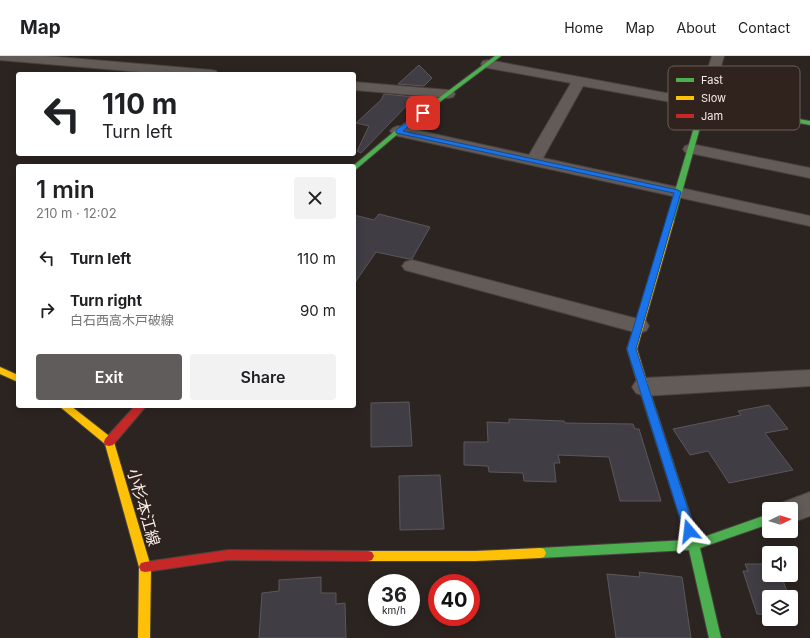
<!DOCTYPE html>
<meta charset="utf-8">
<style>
body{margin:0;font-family:Inter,"Noto Sans JP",sans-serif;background:#f2f2f2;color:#202124;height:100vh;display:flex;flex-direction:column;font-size:15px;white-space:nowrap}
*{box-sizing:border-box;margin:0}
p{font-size:13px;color:#757577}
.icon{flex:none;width:22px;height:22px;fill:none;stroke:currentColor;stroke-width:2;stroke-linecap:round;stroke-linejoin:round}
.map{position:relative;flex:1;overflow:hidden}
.panel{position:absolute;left:16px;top:108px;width:340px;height:244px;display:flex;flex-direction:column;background:#fff;border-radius:4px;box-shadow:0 2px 10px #0003}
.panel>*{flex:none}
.top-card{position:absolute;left:16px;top:16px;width:340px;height:84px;border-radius:4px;box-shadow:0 2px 10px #0003;background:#fff;color:#202124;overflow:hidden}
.needle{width:26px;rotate:85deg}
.controls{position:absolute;left:762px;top:446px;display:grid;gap:8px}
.controls a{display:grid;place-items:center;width:36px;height:36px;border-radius:4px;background:#fff;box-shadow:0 2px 10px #0003;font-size:20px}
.speed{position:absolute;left:368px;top:518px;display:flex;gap:8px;font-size:20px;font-weight:700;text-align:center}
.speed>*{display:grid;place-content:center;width:52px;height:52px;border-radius:50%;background:#fff;box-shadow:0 2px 10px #0003;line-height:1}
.speed small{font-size:10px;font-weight:400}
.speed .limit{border:6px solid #d22;background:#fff;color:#111}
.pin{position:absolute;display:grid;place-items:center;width:34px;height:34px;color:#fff;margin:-17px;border-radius:8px;box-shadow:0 2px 6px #0006}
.me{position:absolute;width:44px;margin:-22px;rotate:343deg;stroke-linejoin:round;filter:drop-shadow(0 0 3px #0008)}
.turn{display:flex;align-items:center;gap:14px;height:84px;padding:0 20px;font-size:18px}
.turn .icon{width:52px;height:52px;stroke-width:2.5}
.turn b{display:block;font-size:28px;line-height:34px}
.round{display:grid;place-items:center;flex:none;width:42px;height:42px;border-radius:4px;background:#f2f2f2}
.headline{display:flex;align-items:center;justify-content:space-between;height:68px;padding:0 20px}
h1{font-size:24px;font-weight:600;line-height:30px}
.action{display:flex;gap:8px;margin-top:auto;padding:8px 20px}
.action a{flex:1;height:46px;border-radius:4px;background:#605c5c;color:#fff;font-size:16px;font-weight:600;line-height:46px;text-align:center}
.action a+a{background:#f2f2f2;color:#202124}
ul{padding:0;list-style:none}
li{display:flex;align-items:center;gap:12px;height:52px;padding:0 20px}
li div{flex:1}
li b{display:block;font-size:15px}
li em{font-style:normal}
header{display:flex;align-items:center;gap:24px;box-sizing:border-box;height:56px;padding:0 20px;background:#fff;border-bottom:1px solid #e0e0e0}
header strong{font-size:19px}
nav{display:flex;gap:22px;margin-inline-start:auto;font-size:14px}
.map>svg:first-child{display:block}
.building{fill:#413d45;stroke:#5b585a}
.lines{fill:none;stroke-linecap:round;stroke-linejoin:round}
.street-casing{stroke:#49423f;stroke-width:2}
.fast-casing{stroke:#49423f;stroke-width:2}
.slow-casing{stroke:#49423f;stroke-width:2}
.jam-casing{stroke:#49423f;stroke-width:2}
.street{fill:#625b58;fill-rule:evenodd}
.fast{fill:#4caf50;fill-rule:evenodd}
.slow{fill:#ffc107;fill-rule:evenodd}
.jam{fill:#c62828;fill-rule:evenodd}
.route{fill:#1a73e8;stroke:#114b97}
.labels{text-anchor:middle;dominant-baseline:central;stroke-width:4;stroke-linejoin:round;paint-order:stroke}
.near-street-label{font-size:16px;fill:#f4eae6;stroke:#30221d}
.key{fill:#30221d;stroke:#6b5e59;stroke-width:1}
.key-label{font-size:11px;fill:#f4eae6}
</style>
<header>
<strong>Map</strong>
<nav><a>Home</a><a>Map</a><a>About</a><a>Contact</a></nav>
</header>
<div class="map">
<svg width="810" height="582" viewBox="0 0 810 582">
<rect width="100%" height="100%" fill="#2c2421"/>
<g class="building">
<polygon points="419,9 432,22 424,30 398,28"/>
<polygon points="384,38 415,41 361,97 357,95 369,70 356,67 381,44"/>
<polygon points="379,158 430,171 412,203 409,203 376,196 354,228 354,159 374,164"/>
<polygon points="409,346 412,390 371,391 371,347"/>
<polygon points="769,349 788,373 765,377 793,414 729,427 708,395 690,399 673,373 741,359 738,355"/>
<polygon points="509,363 564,365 565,367 633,368 635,373 639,373 661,445 620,445 609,401 558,399 560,407 554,407 556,426 524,425 523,417 489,416 488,410 464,409 464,386 488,386 487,366 509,367"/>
<polygon points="440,419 444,473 400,474 399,420"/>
<polygon points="745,508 769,508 769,519 781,519 789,541 769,541 769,559 757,558 743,515 748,515"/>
<polygon points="639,516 682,521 691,582 616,582 607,518 640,521"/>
<polygon points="321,521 321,537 336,537 336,548 345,547 346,582 259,582 262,537 279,535 279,524"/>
</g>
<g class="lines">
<defs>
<g id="street">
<polygon points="0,0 46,0 211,14 216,15 218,18 164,18 0,4"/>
<polygon points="712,0 724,0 709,51 704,52 583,30 543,102 810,160 810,170 398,80 393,78 390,75 393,72 398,70 529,99 571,27 483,11 481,8 483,5 488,4 698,43"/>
<polygon points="354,26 448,34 453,35 455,38 453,41 448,42 354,34"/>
<polygon points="691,88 810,112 810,122 685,96 683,93 685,90"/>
<polygon points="412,204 638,263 646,265 649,270 646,275 638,277 405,214 402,210 405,206"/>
<polygon points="810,314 810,330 644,340 636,337 632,331 636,325 644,322"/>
<polygon points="810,436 810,460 791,467 791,453 778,453 781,447"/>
</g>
<g id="fast">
<polygon points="495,0 501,0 400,76 354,115 353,110 396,74"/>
<polygon points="704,46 810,65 810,69 706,50 674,165 670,167 667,167 666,165 701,48"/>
<polygon points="643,325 646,327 648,329 698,483 769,458 769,468 700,492 721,582 709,582 689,494 540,502 536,501 534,497 536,493 540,492 687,484 638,329 640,327"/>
</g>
<g id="slow">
<polygon points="667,163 670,163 674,165 637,293 648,329 646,331 640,331 638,329 627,293"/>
<polygon points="0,311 18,319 18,326 0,318"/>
<polygon points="59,350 71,350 113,383 114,386 151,511 150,582 138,582 139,511 105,388"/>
<polygon points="540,492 544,493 546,497 544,501 540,502 475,505 368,505 364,504 362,500 364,496 368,495 475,495"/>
</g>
<g id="jam">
<polygon points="135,350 146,350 113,389 109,390 105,389 104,386 105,383"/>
<polygon points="228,494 368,495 372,496 374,500 372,504 368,505 228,504 145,516 141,515 139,511 141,507 145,506"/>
</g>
</defs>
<use href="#street" class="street-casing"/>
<use href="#fast" class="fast-casing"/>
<use href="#slow" class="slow-casing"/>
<use href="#jam" class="jam-casing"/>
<use href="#street" class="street"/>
<use href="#fast" class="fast"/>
<use href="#slow" class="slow"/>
<use href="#jam" class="jam"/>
</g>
<polygon class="route" points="423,55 426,57 425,58 403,75 678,134 681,136 636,293 695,475 693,479 689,480 685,479 684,475 627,293 674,137 396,77 396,74"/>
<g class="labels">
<g class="near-street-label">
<text transform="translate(144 451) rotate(74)">小杉本江線</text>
</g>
</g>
<rect x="668" y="10" width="132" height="64" rx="6" class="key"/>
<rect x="676" y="22" width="18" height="4" fill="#4caf50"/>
<rect x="676" y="40" width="18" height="4" fill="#ffc107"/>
<rect x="676" y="58" width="18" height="4" fill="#c62828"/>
<g class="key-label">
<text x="701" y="28">Fast</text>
<text x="701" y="46">Slow</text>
<text x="701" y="64">Jam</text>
</g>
</svg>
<div class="controls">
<a><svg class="needle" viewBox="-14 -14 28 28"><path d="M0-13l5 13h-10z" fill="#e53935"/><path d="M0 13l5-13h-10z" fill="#757577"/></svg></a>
<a><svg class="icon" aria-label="sound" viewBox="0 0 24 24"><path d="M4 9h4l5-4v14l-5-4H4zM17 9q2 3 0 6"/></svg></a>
<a><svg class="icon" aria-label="layers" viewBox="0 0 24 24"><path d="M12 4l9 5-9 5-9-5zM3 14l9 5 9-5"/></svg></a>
</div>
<div class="speed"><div>36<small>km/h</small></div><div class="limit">40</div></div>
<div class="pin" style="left:423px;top:57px;background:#d93025"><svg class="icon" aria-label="arrive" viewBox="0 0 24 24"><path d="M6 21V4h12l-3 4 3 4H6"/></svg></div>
<svg class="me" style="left:689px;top:475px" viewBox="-20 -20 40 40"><path d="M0-17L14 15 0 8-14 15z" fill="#1a73e8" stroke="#fff" stroke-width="4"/></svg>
<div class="top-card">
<div class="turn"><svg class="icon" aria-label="left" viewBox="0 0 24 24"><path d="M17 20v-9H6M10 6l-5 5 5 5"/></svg><div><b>110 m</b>Turn left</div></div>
</div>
<section class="panel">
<div class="headline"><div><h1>1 min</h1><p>210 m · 12:02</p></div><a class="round"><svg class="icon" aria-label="close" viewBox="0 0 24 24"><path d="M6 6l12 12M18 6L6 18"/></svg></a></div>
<ul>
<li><svg class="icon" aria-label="left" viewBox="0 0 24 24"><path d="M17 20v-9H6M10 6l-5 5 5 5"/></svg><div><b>Turn left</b></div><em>110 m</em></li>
<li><svg class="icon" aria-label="right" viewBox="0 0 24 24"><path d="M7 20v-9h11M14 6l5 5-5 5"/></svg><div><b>Turn right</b><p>白石西高木戸破線</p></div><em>90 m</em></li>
</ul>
<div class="action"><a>Exit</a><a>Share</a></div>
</section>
</div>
